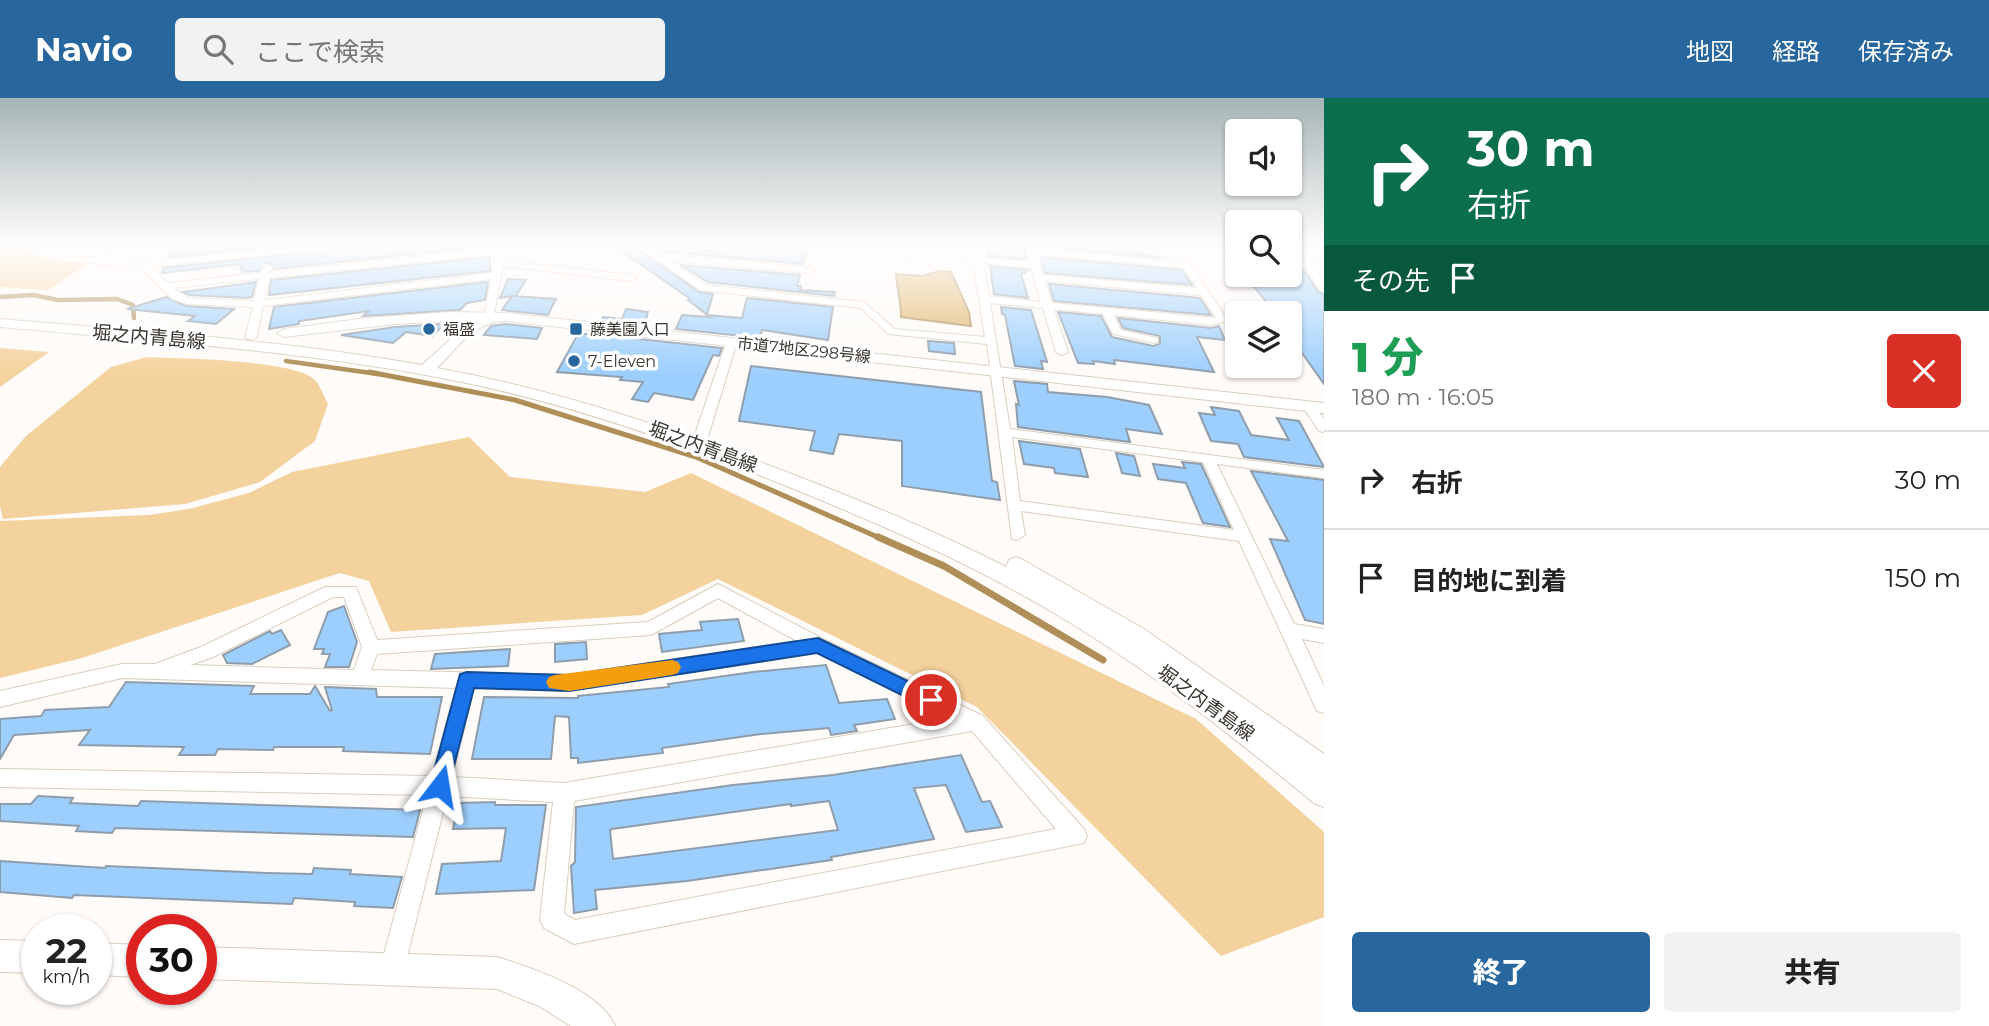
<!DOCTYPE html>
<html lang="ja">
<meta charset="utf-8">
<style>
body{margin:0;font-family:Montserrat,"Noto Sans JP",sans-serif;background:#f2f2f2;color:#222;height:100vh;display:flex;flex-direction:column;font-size:26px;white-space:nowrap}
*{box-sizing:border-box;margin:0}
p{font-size:23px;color:#767676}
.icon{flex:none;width:38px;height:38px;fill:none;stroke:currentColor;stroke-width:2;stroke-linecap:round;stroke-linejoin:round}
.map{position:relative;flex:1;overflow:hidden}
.sheet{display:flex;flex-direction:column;background:#fff;width:665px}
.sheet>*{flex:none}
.banner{background:#0b6e4f;color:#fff;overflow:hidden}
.tools{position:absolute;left:1225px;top:21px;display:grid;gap:14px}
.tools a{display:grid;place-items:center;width:77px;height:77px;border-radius:7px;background:#fff;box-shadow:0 2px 5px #0004;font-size:35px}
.speed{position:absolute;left:21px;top:816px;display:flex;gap:14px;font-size:35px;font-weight:700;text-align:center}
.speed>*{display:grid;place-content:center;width:91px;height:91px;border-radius:50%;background:#fff;box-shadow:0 2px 5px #0004;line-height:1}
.speed small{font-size:18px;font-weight:400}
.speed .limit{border:10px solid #d22;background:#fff;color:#111}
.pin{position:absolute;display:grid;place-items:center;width:60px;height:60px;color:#fff;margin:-30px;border:4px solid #fff;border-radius:50%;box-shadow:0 2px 7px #0007}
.me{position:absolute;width:77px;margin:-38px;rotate:14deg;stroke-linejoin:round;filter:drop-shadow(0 0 5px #0008)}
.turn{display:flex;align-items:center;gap:24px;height:147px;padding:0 28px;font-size:32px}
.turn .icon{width:91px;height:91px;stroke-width:2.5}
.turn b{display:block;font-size:49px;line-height:60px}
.then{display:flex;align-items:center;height:66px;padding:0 28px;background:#0003;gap:14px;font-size:26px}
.round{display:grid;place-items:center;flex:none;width:74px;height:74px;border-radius:7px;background:#f2f2f2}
.headline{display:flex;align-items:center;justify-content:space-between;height:119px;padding:0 28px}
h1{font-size:42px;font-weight:800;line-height:52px;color:#1e9e55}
.primary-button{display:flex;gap:14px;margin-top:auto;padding:14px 28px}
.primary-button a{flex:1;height:80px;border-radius:7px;background:#28679e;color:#fff;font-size:28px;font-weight:800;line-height:80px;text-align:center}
.primary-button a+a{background:#f2f2f2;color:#222}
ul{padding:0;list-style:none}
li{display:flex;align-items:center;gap:21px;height:98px;padding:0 28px;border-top:2px solid #e0e0e0}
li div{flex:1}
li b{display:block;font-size:26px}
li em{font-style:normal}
header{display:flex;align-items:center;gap:42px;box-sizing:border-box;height:98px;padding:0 35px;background:#28679e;color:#fff}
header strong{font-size:33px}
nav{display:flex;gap:38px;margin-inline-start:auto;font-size:24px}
.search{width:490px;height:63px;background:#f2f2f2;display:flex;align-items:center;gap:18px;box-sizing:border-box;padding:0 24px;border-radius:7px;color:#767676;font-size:26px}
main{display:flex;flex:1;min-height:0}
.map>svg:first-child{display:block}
.green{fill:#f4d29d}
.water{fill:#e1b46a;stroke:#af8e58;stroke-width:2}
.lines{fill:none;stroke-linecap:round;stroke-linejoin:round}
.stream-far2{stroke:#af8e58;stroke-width:4.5}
.stream-far1{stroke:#af8e58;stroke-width:5}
.stream{stroke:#af8e58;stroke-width:7}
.building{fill:#9dcffe;stroke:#8f9dab;stroke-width:2;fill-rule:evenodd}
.street-casing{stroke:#d9cebd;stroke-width:2}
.secondary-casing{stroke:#d9cebd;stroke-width:2}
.street{fill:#fff;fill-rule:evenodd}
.secondary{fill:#fff;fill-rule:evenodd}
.route{fill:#1a73e8;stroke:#114b97;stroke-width:2}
.slow{fill:#f59e0b}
.poi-dot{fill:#28679e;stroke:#fff;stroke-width:2.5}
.labels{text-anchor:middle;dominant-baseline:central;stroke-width:7;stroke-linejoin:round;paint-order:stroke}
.far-poi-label{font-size:16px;fill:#39352e;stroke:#fff;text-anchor:start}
.far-street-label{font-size:16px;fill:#39352e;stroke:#fff}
.street-label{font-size:19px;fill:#39352e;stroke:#fff}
</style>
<header>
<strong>Navio</strong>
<div class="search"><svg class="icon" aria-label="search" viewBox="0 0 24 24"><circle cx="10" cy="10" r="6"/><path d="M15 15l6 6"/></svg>ここで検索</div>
<nav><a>地図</a><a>経路</a><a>保存済み</a></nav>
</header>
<main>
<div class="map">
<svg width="1324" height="928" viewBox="0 0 1324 928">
<rect width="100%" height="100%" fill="#fefbf8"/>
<g class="green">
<polygon points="0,147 29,147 19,154 88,166 48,192 0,189"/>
<polygon points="0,250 49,254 0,289"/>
<path d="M147 259C181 261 293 261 315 282 320 287 324 299 328 306L315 343 260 384 185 406 3 421 0 408V369L26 338 111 269Z"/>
<polygon points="469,339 510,379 645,394 691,375 1196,621 1324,734 1324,819 1221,858 977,609 718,481 642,517 391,534 369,483 340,475 82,560 0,580 0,423 149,417 189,411 249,395 292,374"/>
</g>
<path class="water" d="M940 173 951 174 969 214 971 228 901 219C901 202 897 192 896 176L922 178Z"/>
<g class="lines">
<g class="stream-far2">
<polyline points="0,199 33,197 58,202 117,201 133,207 134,220"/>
<polyline points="286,263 378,276"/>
</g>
<polyline class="stream-far1" points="369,274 515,302 696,359 882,441"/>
<polyline class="stream" points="878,439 944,468 1103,562"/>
</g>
<g class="building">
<polygon points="173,147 289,147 168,159"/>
<polygon points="375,147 486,148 274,171 273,167 266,164 259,173 242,174 240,166 162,175 163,170"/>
<polygon points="613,147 632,147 699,194 713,196 707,217 742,220 747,200 833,209 828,242 762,232 760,240 676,231 682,217 710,219 688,202 689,200"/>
<polygon points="649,147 676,147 714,153 716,147 752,147 807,153 803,166 660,153"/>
<polygon points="988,147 1012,147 1029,148 1024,152 1025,161 988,158"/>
<polygon points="1038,147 1116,150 1161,160 1038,148"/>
<polygon points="490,159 490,173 269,197 271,182"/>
<polygon points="1041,159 1182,172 1192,187 1045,175"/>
<polygon points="680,167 800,177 797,188 801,188 800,192 835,194 834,198 708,184"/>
<polygon points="990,168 1029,172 1021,176 1028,200 994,196"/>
<polygon points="1290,173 1305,174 1318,194 1324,196 1324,286 1302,255 1290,253 1290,215 1275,214 1244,177 1290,178"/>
<polygon points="508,181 526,182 516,198 513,198 556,201 548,217 502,212 512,198 500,200"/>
<polygon points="256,184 252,199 247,200 189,197 183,194"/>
<polygon points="488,184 485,202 467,205 460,212 363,218 369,213 299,223 299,226 269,231 274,209"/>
<polygon points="1049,186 1200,200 1211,217 1054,203"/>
<polygon points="166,199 186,208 234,211 216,226 188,223 195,218 127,211"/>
<polygon points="1001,209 1031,212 1047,264 1041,263 1043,271 1015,268 1005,217 1002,216"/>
<polygon points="626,211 648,214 644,228 601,223 603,219 622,221"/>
<polygon points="1058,214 1101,218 1112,239 1153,248 1160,246 1160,238 1123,230 1118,220 1211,230 1219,228 1225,242 1197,239 1214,274 1114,262 1115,266 1093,263 1094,266 1078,265"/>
<polygon points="445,226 432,238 406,234 393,245 341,237 395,229"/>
<polygon points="506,226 542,230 537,241 484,237 491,228"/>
<polygon points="578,236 594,236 722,250 719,258 713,257 693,302 654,295 648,304 632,301 643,284 620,282 622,279 557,274"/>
<polygon points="928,243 954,245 955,256 929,253"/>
<polygon points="751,268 981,294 992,383 997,384 1000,402 902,388 902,343 839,336 833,356 810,352 815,333 739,323"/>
<polygon points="1014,283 1047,286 1048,294 1107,299 1149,307 1162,336 1126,331 1130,344 1018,329 1016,306 1019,307"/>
<polygon points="1211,309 1239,313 1251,337 1289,342 1277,320 1299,323 1324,369 1244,359 1238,346 1211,343 1199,315 1215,317"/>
<polygon points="1019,343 1080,351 1088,379 1055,375 1054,370 1024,366"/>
<polygon points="1116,355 1134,358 1140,378 1122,375"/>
<polygon points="1182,364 1201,366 1230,429 1203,425 1186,385 1158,381 1153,366 1185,370"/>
<polygon points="1251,373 1324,382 1324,526 1305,522 1270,441 1288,443"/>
<polygon points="344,508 357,544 349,569 325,569 330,556 322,556 324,551 314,551 328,514"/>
<polygon points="738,521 744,543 662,554 659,536 702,532 700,524"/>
<polygon points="281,532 290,547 252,566 227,565 223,557 270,533 272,536"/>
<polygon points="586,544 587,561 555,564 555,546"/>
<polygon points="510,551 508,568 431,571 435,556"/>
<polygon points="826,567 839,605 887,601 895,621 854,627 857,633 831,637 829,630 761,636 662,650 663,655 578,665 578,660 571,660 569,619 555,618 551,661 472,661 484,599 578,600 578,598 669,589 668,586 753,574"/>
<polygon points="126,584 254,588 250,596 310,596 315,588 330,613 332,612 325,589 376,591 377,599 442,599 430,656 343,653 344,649 274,649 273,652 218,651 215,657 179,657 184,649 79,647 90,632 14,637 0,661 0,621 41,618 45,612 109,609"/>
<path d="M961 657 982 704 990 703 1002 729 966 734 946 687 914 690 934 741 831 759 832 762 687 783 595 792 597 811 574 815 571 768 575 764 576 709 733 687 833 677ZM829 703 838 732 613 761 610 732 612 731 791 706V708Z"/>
<polygon points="38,698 73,700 70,705 138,708 141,703 420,712 413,739 115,730 112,735 76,733 79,728 0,723 0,706 31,706"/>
<polygon points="495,704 495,707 546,707 534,792 436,796 442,766 501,763 506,730 453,731 458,705"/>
<polygon points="0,763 105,770 106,768 266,775 312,776 314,770 351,772 350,776 402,779 393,810 354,808 355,804 294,800 292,806 74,797 72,800 0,794"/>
</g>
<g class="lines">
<defs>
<g id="street">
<path d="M33 147H42L44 153 64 158 143 164 311 147H339L334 150 151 169 167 185 261 175 264 167 267 166 272 169 271 174 496 150 501 153 496 156 269 180 265 202 492 175 493 165 498 162 632 177 637 180 632 183 503 168 493 222 484 220 491 181 263 208 257 239 251 242 245 239 253 209 187 206 172 201 140 169 64 163 37 157ZM259 181 254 203 188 200 173 190Z"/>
<polygon points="145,147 170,147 165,150 107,157 102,154"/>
<path d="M634 147H645L659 156 813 170 815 172 810 175 669 163 707 187 864 204 895 231 985 239 973 164 804 150 799 147H832L972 159 970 147H979L982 160 1029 164 1026 153 1031 150 1190 165 1228 223 1211 227 1114 217 1121 232 1158 240V244L1154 245 1113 236 1103 216 1054 211 1068 254 1062 257 1056 254 1043 210 990 205 1010 331 1324 372V380L1217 366 1294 526 1324 531V545L1302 541 1324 588V615L1317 613 1239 443 1021 413 1025 437 1017 442 1012 441 987 246 888 236 861 210 700 192ZM1037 156 1184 170 1197 190 1043 177ZM983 165 1031 170 1041 204 989 198ZM1045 183 1201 197 1216 220 1052 205ZM1012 339 1203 364 1234 432 1020 403Z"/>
<polygon points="1117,147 1135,147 1170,153 1237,158 1237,164 1170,159"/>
<polygon points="1293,147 1302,147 1317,166 1324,167 1324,173 1317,172 1324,183 1324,194 1320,193 1307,171 1290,170 1290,164 1307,166"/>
<polygon points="727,242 737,244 706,345 699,349 694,348 692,345"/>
<polygon points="1309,305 1313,306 1324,321 1324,334 1319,333 1303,309"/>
<path d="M718 486 825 542 983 618 1084 731 1087 738 1084 745 574 846 544 830 540 822 553 704 447 698 404 871 401 880 392 883 383 880 380 871 427 697 0 689V671L432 678 456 590 122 580 0 609V593L122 566H155L201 549 325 489H356L377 542 648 524ZM333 499H344L362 549 354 572 190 567 213 559ZM718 500 797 543 569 577 371 572 377 556 651 537ZM817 554 950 620 564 685 452 679 474 590 569 593ZM972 633 1056 731 575 822 564 816 574 703Z"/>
</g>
<g id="secondary">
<path d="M450 214 506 215 1324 305V315L506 223C476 222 457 250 437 270 562 293 683 334 802 380 871 407 940 435 1006 469L1009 462 1016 459 1023 462 1144 531 1324 656V709L1314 705C1231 637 1147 570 1054 515 970 465 880 426 789 389 683 346 574 307 462 284 310 253 154 243 0 229V221C141 233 283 242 422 267L472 222 395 226 284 239 277 235 284 231 367 220Z"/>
<polygon points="0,842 37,843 37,875 0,874"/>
<polygon points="96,845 142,847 142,879 96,877"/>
<path d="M201 849 497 859C532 870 600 892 615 928H571L539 908 497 891 201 881Z"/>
</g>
</defs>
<use href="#street" class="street-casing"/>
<use href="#secondary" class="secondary-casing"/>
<use href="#street" class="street"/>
<use href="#secondary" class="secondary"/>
</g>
<linearGradient id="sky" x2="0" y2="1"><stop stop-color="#a5b4b6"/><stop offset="0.53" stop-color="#fffdfc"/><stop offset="1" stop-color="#fffdfc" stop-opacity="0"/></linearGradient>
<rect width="1324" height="277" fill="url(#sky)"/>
<polygon class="route" points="818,540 937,597 940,602 937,608 931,610 924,608 817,555 569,593 474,590 447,695 440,698 433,695 430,688 460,576 467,574 569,577"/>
<polygon class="slow" points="672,562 678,564 681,569 678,575 672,577 569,593 549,590 546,584 549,579 555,577"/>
<g class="poi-dot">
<circle cx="429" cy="231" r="7"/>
<rect x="569" y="224" width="14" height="14" rx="3.5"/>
<circle cx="574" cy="263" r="7"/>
</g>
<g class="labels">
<g class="far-poi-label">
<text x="443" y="231">福盛</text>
<text x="590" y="231">藤美園入口</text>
<text x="588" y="263">7-Eleven</text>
</g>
<g class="far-street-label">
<text transform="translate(804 252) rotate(6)">市道7地区298号線</text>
</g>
<g class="street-label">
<text transform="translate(149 239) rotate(5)">堀之内青島線</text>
<text transform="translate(703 349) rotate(20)">堀之内青島線</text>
<text transform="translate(1206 605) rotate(36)">堀之内青島線</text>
</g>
</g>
</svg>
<div class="tools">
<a><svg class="icon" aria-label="sound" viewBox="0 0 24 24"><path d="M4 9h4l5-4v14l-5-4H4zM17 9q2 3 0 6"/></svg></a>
<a><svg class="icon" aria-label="search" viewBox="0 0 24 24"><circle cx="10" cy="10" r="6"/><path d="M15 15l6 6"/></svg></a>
<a><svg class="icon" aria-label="layers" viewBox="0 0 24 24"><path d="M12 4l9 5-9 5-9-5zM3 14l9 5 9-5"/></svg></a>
</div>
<div class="speed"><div>22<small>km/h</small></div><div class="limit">30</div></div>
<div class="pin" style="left:931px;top:602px;background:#d93025"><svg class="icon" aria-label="arrive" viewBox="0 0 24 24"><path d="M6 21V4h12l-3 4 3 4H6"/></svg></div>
<svg class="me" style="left:440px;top:688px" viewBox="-20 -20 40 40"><path d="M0-17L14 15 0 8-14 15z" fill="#1a73e8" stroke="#fff" stroke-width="4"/></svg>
</div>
<section class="sheet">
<div class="banner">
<div class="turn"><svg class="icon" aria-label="right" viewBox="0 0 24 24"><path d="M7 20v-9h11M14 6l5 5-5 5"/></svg><div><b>30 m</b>右折</div></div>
<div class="then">その先<svg class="icon" aria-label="arrive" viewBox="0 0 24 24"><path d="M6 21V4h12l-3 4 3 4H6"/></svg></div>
</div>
<div class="headline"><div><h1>1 分</h1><p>180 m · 16:05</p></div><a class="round" style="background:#d93025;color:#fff"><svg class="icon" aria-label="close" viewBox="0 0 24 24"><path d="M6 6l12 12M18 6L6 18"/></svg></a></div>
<ul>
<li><svg class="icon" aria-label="right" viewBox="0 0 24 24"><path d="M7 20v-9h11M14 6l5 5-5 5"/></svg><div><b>右折</b></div><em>30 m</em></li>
<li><svg class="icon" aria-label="arrive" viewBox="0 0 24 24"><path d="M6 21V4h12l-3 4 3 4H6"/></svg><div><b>目的地に到着</b></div><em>150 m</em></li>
</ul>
<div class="primary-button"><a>終了</a><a>共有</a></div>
</section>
</main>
